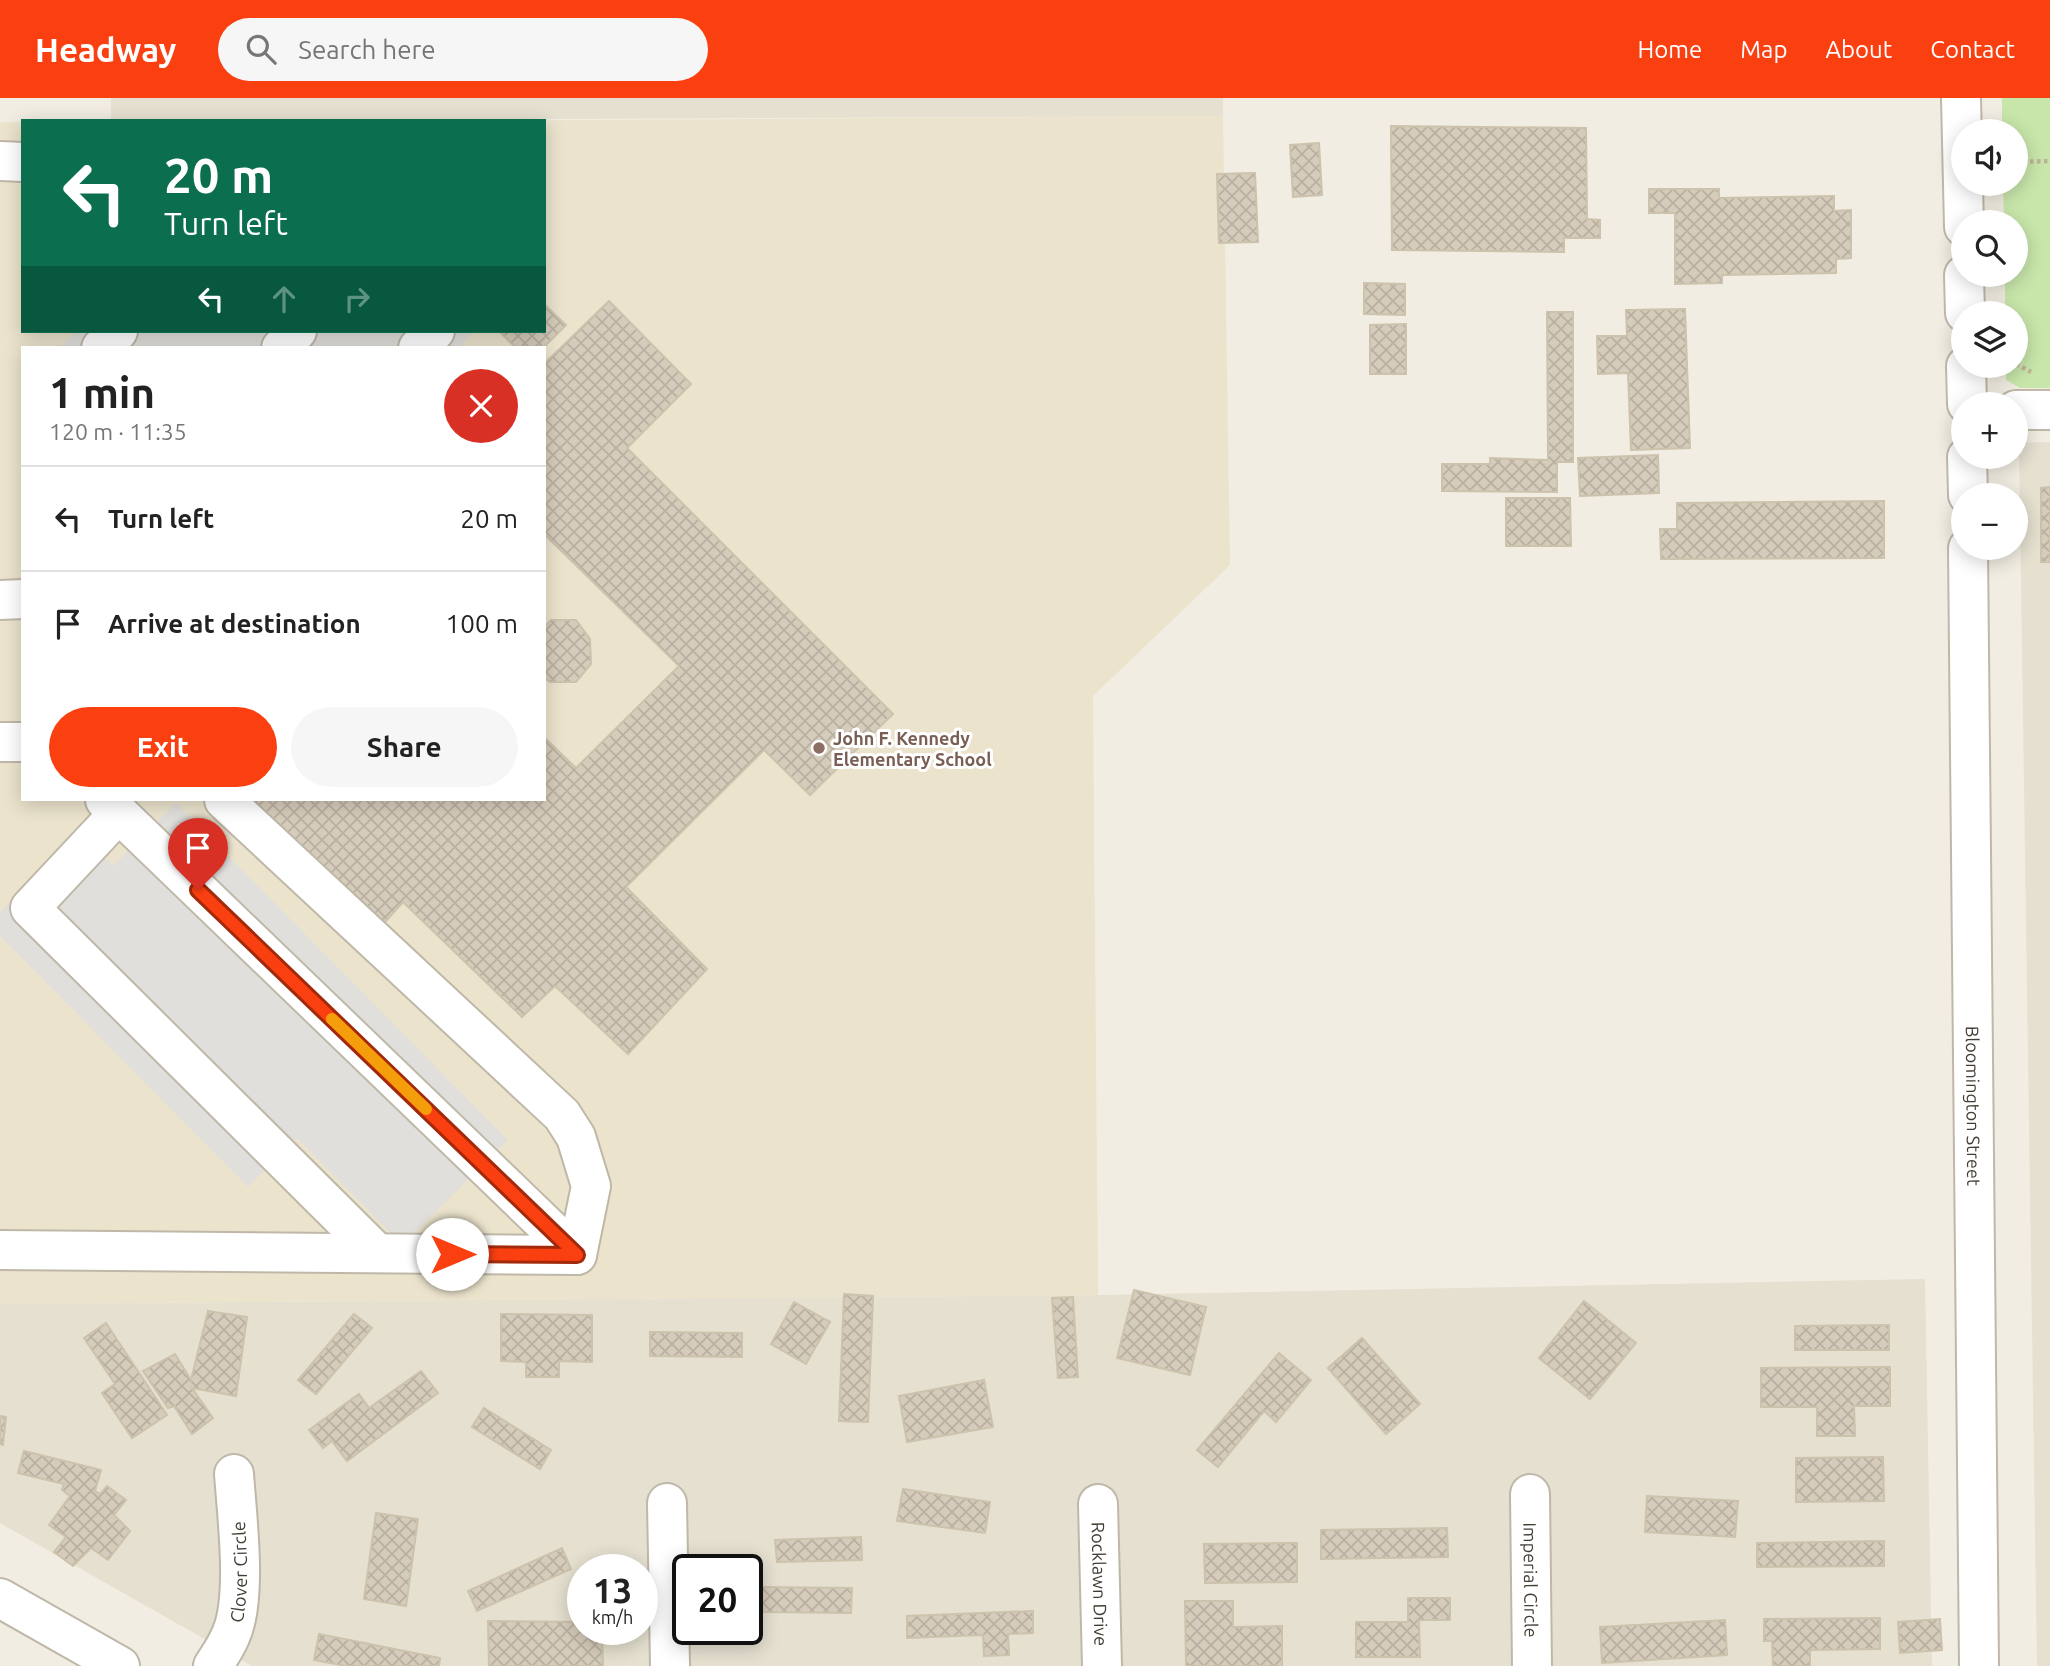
<!DOCTYPE html>
<meta charset="utf-8">
<style>
body{margin:0;font-family:Ubuntu,sans-serif;background:#f6f6f6;color:#222;height:100vh;display:flex;flex-direction:column;font-size:26px;white-space:nowrap}
*{box-sizing:border-box;margin:0}
p{font-size:23px;color:#767676}
.icon{flex:none;width:38px;height:38px;fill:none;stroke:currentColor;stroke-width:2;stroke-linecap:round;stroke-linejoin:round}
.map{position:relative;flex:1;overflow:hidden}
.side{position:absolute;left:21px;top:248px;width:525px;height:455px;display:flex;flex-direction:column;background:#fff;border-radius:0px;box-shadow:0 4px 18px #0003}
.side>*{flex:none}
.hud{position:absolute;left:21px;top:21px;width:525px;height:214px;border-radius:0px;box-shadow:0 4px 18px #0003;background:#0b6e4f;color:#fff;overflow:hidden}
.controls{position:absolute;left:1951px;top:21px;display:grid;gap:14px}
.controls a{display:grid;place-items:center;width:77px;height:77px;border-radius:50%;background:#fff;box-shadow:0 4px 18px #0003;font-size:35px}
.speed{position:absolute;left:567px;top:1456px;display:flex;gap:14px;font-size:35px;font-weight:700;text-align:center}
.speed>*{display:grid;place-content:center;width:91px;height:91px;border-radius:50%;background:#fff;box-shadow:0 4px 18px #0003;line-height:1}
.speed small{font-size:18px;font-weight:400}
.speed .limit{border:4px solid #111;border-radius:10px;background:#fff;color:#111}
.pin{position:absolute;display:grid;place-items:center;width:60px;height:60px;color:#fff;margin:-72px -30px;border-radius:50% 50% 50% 0;rotate:-45deg;box-shadow:0 0 7px #0007}
.pin .icon{rotate:45deg}
.me{position:absolute;width:77px;margin:-38px;rotate:90deg;stroke-linejoin:round;filter:drop-shadow(0 0 5px #0008)}
.turn{display:flex;align-items:center;gap:24px;height:147px;padding:0 28px;font-size:32px}
.turn .icon{width:91px;height:91px;stroke-width:2.5}
.turn b{display:block;font-size:49px;line-height:60px}
.lanes{display:flex;align-items:center;height:66px;padding:0 28px;background:#0003;justify-content:center;gap:35px;direction:ltr}
.lanes .off{opacity:.35}
.round{display:grid;place-items:center;flex:none;width:74px;height:74px;border-radius:37px;background:#f6f6f6}
.summary{display:flex;align-items:center;justify-content:space-between;height:119px;padding:0 28px}
h1{font-size:42px;font-weight:700;line-height:52px}
.cta{display:flex;gap:14px;margin-top:auto;padding:14px 28px}
.cta a{flex:1;height:80px;border-radius:42px;background:#fa3f10;color:#fff;font-size:28px;font-weight:700;line-height:80px;text-align:center}
.cta a+a{background:#f6f6f6;color:#222}
ul{padding:0;list-style:none}
li{display:flex;align-items:center;gap:21px;height:105px;padding:0 28px;border-top:2px solid #e0e0e0}
li div{flex:1}
li b{display:block;font-size:26px}
li em{font-style:normal}
header{display:flex;align-items:center;gap:42px;box-sizing:border-box;height:98px;padding:0 35px;background:#fa3f10;color:#fff}
header strong{font-size:33px}
nav{display:flex;gap:38px;margin-inline-start:auto;font-size:24px}
.search{width:490px;height:63px;background:#f6f6f6;display:flex;align-items:center;gap:18px;box-sizing:border-box;padding:0 24px;border-radius:38px;color:#767676;font-size:26px}
.map>svg:first-child{display:block}
.residential{fill:#e5e0d0;fill-rule:evenodd}
.education{fill:#ebe3cc;fill-rule:evenodd}
.green{fill:#c8e6aa}
.parking{fill:#e1dfdb}
.building{fill:url(#building-cross-hatch);stroke:#cdc2ab;stroke-width:2}
.lines{fill:none;stroke-linecap:round;stroke-linejoin:round}
.minor-casing{stroke:#bfb8a8;stroke-width:42}
.path{stroke:#beb296;stroke-width:4.5;stroke-dasharray:3.5 3.5;stroke-linecap:butt}
.minor{stroke:#fff;stroke-width:38}
.route-casing{stroke:#a2290a;stroke-width:18}
.route{stroke:#fa3f10;stroke-width:12}
.slow{stroke:#f59e0b;stroke-width:12}
.education-dot{fill:#8d6e63;stroke:#fff;stroke-width:2.5}
.labels{text-anchor:middle;dominant-baseline:central;stroke-width:6;stroke-linejoin:round;paint-order:stroke}
.education-label{font-size:18px;font-weight:bold;fill:#785e54;stroke:#fff;text-anchor:start}
.street-label{font-size:18px;fill:#433d33;stroke:#fff}
</style>
<header>
<strong>Headway</strong>
<div class="search"><svg class="icon" aria-label="search" viewBox="0 0 24 24"><circle cx="10" cy="10" r="6"/><path d="M15 15l6 6"/></svg>Search here</div>
<nav><a>Home</a><a>Map</a><a>About</a><a>Contact</a></nav>
</header>
<div class="map">
<svg width="2050" height="1568" viewBox="0 0 2050 1568">
<defs>
<pattern id="building-cross-hatch" width="8" height="8" patternUnits="userSpaceOnUse" patternTransform="scale(1.75)"><rect width="8" height="8" fill="#d6ccbb"/><path d="M0 0l8 8M0 8l8-8" fill="none" stroke="#b9b0a1"/></pattern>
</defs>
<rect width="100%" height="100%" fill="#f1ede2"/>
<g class="residential">
<polygon points="111,0 1223,0 1223,18 111,23"/>
<polygon points="2050,344 2050,1568 2037,1568 2019,345"/>
<path d="M1925 1181 1932 1568H252L0 1425V1206L1098 1197ZM583 1472H642V1531H583ZM688 1472H747V1531H688Z"/>
</g>
<path class="education" d="M1223 18 1230 467 1093 598 1098 1197 0 1206V24H23V233H544V23H428ZM23 250H544V702H23Z"/>
<polygon class="green" points="2002,0 2050,0 2050,290 2020,290 2006,282 2006,268 2016,268 2016,215 2005,215 2005,177 2016,177 2016,124 2004,124 2003,86 2016,86 2016,33 2002,33"/>
<g class="parking">
<polygon points="76,233 475,233 458,250 58,250"/>
<polygon points="176,705 508,1042 402,1147 297,1040 248,1089 0,838 0,814 80,735 113,768"/>
</g>
<g class="building">
<polygon points="1391,28 1586,30 1587,121 1600,122 1600,140 1564,140 1564,154 1392,152"/>
<polygon points="1319,45 1322,97 1293,99 1290,47"/>
<polygon points="1255,75 1258,144 1219,145 1217,76"/>
<polygon points="1649,91 1719,91 1719,100 1834,98 1834,113 1851,112 1851,160 1836,161 1836,175 1722,177 1722,185 1675,186 1675,115 1649,115"/>
<polygon points="1364,185 1405,186 1405,217 1364,216"/>
<polygon points="609,203 691,286 627,350 893,616 810,697 764,652 626,789 707,871 628,956 555,888 522,919 403,804 376,834 242,702 544,702 544,639 576,670 679,568 544,436 544,266"/>
<polygon points="544,206 566,227 543,250 516,250 499,233 544,233"/>
<polygon points="1685,211 1690,350 1631,352 1628,275 1598,276 1597,238 1627,238 1626,212"/>
<polygon points="1547,214 1573,214 1573,364 1557,364 1557,394 1442,393 1442,366 1490,366 1490,360 1548,362"/>
<polygon points="1406,226 1406,276 1370,276 1370,227"/>
<polygon points="1658,357 1659,395 1580,398 1578,360"/>
<polygon points="2050,389 2050,464 2041,464 2041,390"/>
<polygon points="1506,400 1570,400 1571,448 1506,448"/>
<polygon points="1884,403 1884,460 1661,461 1660,431 1677,431 1677,405"/>
<polygon points="551,522 576,522 590,541 591,566 576,584 550,584 544,580 544,529"/>
<polygon points="1134,1192 1206,1209 1190,1277 1117,1260"/>
<polygon points="844,1196 873,1198 868,1324 839,1323"/>
<polygon points="1073,1199 1078,1279 1058,1280 1052,1200"/>
<polygon points="1584,1203 1636,1245 1590,1301 1539,1260"/>
<polygon points="794,1204 830,1224 806,1266 771,1246"/>
<polygon points="208,1213 247,1219 236,1298 192,1290 213,1320 192,1336 174,1308 168,1310 143,1273 175,1256 191,1282"/>
<polygon points="354,1216 372,1230 316,1296 298,1282"/>
<polygon points="501,1216 592,1217 592,1264 559,1263 559,1279 526,1279 526,1264 501,1263"/>
<polygon points="106,1225 167,1317 132,1340 102,1295 115,1286 84,1240"/>
<polygon points="1889,1227 1889,1252 1795,1252 1795,1228"/>
<polygon points="650,1234 742,1235 742,1259 650,1258"/>
<polygon points="1362,1240 1420,1306 1386,1336 1328,1270"/>
<polygon points="1279,1255 1311,1282 1276,1324 1264,1313 1218,1369 1197,1352"/>
<polygon points="1890,1269 1890,1308 1854,1308 1855,1338 1817,1338 1817,1309 1761,1309 1761,1270"/>
<polygon points="421,1273 438,1295 347,1363 332,1343 323,1350 309,1332 359,1296 369,1310"/>
<polygon points="984,1282 993,1329 907,1344 899,1298"/>
<polygon points="484,1310 551,1352 540,1371 472,1329"/>
<polygon points="0,1318 6,1319 3,1347 0,1346"/>
<polygon points="24,1353 101,1372 95,1393 100,1396 107,1388 126,1402 114,1417 130,1433 108,1462 91,1450 73,1468 54,1454 66,1439 49,1427 70,1398 62,1392 64,1386 18,1375"/>
<polygon points="1883,1359 1884,1403 1796,1404 1796,1360"/>
<polygon points="903,1391 990,1404 985,1435 897,1423"/>
<polygon points="1647,1398 1738,1403 1735,1439 1645,1434"/>
<polygon points="376,1415 418,1421 406,1508 364,1501"/>
<polygon points="1447,1430 1448,1459 1321,1461 1321,1432"/>
<polygon points="861,1439 862,1462 777,1464 775,1442"/>
<polygon points="1884,1443 1884,1468 1757,1469 1757,1445"/>
<polygon points="1297,1445 1297,1484 1205,1485 1204,1446"/>
<polygon points="562,1450 571,1471 477,1513 468,1493"/>
<polygon points="759,1489 852,1490 851,1515 759,1514"/>
<polygon points="1408,1500 1450,1500 1450,1522 1419,1522 1420,1559 1356,1559 1356,1524 1408,1524"/>
<polygon points="1185,1503 1233,1503 1233,1529 1282,1528 1282,1568 1186,1568"/>
<polygon points="1033,1513 1033,1535 1008,1536 1009,1557 984,1558 983,1537 907,1540 907,1518"/>
<polygon points="1880,1520 1880,1551 1810,1552 1810,1568 1773,1568 1772,1543 1764,1543 1764,1521"/>
<polygon points="1940,1521 1942,1552 1900,1555 1898,1524"/>
<polygon points="1725,1522 1727,1557 1602,1565 1600,1529"/>
<polygon points="488,1523 583,1524 583,1531 602,1531 603,1568 489,1568"/>
<polygon points="319,1536 440,1560 439,1568 346,1568 314,1562"/>
</g>
<g class="lines">
<defs>
<g id="minor">
<polyline points="1961,0 1964,129"/>
<polyline points="0,63 23,64"/>
<polyline points="1964,177 1965,215"/>
<polyline points="101,250 118,233"/>
<polyline points="281,250 297,233"/>
<polyline points="418,250 435,233"/>
<polyline points="1966,268 1967,306"/>
<polyline points="2016,312 2050,312"/>
<polyline points="1967,359 1968,397"/>
<path id="s1" d="M1968 450 1979 1568"/>
<polyline points="0,502 23,501"/>
<polyline points="0,644 23,644"/>
<polyline points="224,702 562,1017 576,1039 591,1088 577,1157"/>
<polyline points="119,715 30,810 377,1155"/>
<polyline points="0,1152 577,1157 105,702"/>
<path id="s2" d="M1530 1396 1532 1568"/>
<polyline points="667,1405 670,1568"/>
<path id="s3" d="M1098 1406 1102 1568"/>
<polyline points="0,1500 120,1568"/>
<path id="s4" d="M213 1568C220 1557 228 1546 232 1534 247 1497 237 1418 234 1376"/>
</g>
</defs>
<use href="#minor" class="minor-casing"/>
<g class="path">
<polyline points="2016,64 2050,63"/>
<polyline points="2016,266 2031,274"/>
</g>
<use href="#minor" class="minor"/>
</g>
<g class="lines">
<defs>
<polyline id="route" points="198,792 577,1157 452,1156"/>
</defs>
<use href="#route" class="route-casing"/>
<use href="#route" class="route"/>
<polyline class="slow" points="332,921 426,1011"/>
</g>
<circle class="education-dot" cx="819" cy="650" r="7"/>
<g class="labels">
<g class="education-label">
<text x="833" y="640">John F. Kennedy<tspan x="833" dy="21">Elementary School</tspan></text>
</g>
<g class="street-label">
<text stroke="none"><textPath href="#s1" startOffset="558">Bloomington Street</textPath></text>
<text stroke="none"><textPath href="#s4" startOffset="100">Clover Circle</textPath></text>
<text stroke="none"><textPath href="#s2" startOffset="86">Imperial Circle</textPath></text>
<text stroke="none"><textPath href="#s3" startOffset="80">Rocklawn Drive</textPath></text>
</g>
</g>
</svg>
<div class="controls">
<a><svg class="icon" aria-label="sound" viewBox="0 0 24 24"><path d="M4 9h4l5-4v14l-5-4H4zM17 9q2 3 0 6"/></svg></a>
<a><svg class="icon" aria-label="search" viewBox="0 0 24 24"><circle cx="10" cy="10" r="6"/><path d="M15 15l6 6"/></svg></a>
<a><svg class="icon" aria-label="layers" viewBox="0 0 24 24"><path d="M12 4l9 5-9 5-9-5zM3 14l9 5 9-5"/></svg></a>
<a>+</a>
<a>−</a>
</div>
<div class="speed"><div>13<small>km/h</small></div><div class="limit">20</div></div>
<div class="pin" style="left:198px;top:792px;background:#d93025"><svg class="icon" aria-label="arrive" viewBox="0 0 24 24"><path d="M6 21V4h12l-3 4 3 4H6"/></svg></div>
<svg class="me" style="left:452px;top:1156px" viewBox="-20 -20 40 40"><circle r="19" fill="#fff"/><path d="M0-13L10 11 0 6-10 11z" fill="#fa3f10"/></svg>
<div class="hud">
<div class="turn"><svg class="icon" aria-label="left" viewBox="0 0 24 24"><path d="M17 20v-9H6M10 6l-5 5 5 5"/></svg><div><b>20 m</b>Turn left</div></div>
<div class="lanes"><svg class="icon" aria-label="left" viewBox="0 0 24 24"><path d="M17 20v-9H6M10 6l-5 5 5 5"/></svg><svg class="icon off" aria-label="ahead" viewBox="0 0 24 24"><path d="M12 20V5M6 11l6-6 6 6"/></svg><svg class="icon off" aria-label="right" viewBox="0 0 24 24"><path d="M7 20v-9h11M14 6l5 5-5 5"/></svg></div>
</div>
<section class="side">
<div class="summary"><div><h1>1 min</h1><p>120 m · 11:35</p></div><a class="round" style="background:#d93025;color:#fff"><svg class="icon" aria-label="close" viewBox="0 0 24 24"><path d="M6 6l12 12M18 6L6 18"/></svg></a></div>
<ul>
<li><svg class="icon" aria-label="left" viewBox="0 0 24 24"><path d="M17 20v-9H6M10 6l-5 5 5 5"/></svg><div><b>Turn left</b></div><em>20 m</em></li>
<li><svg class="icon" aria-label="arrive" viewBox="0 0 24 24"><path d="M6 21V4h12l-3 4 3 4H6"/></svg><div><b>Arrive at destination</b></div><em>100 m</em></li>
</ul>
<div class="cta"><a>Exit</a><a>Share</a></div>
</section>
</div>
